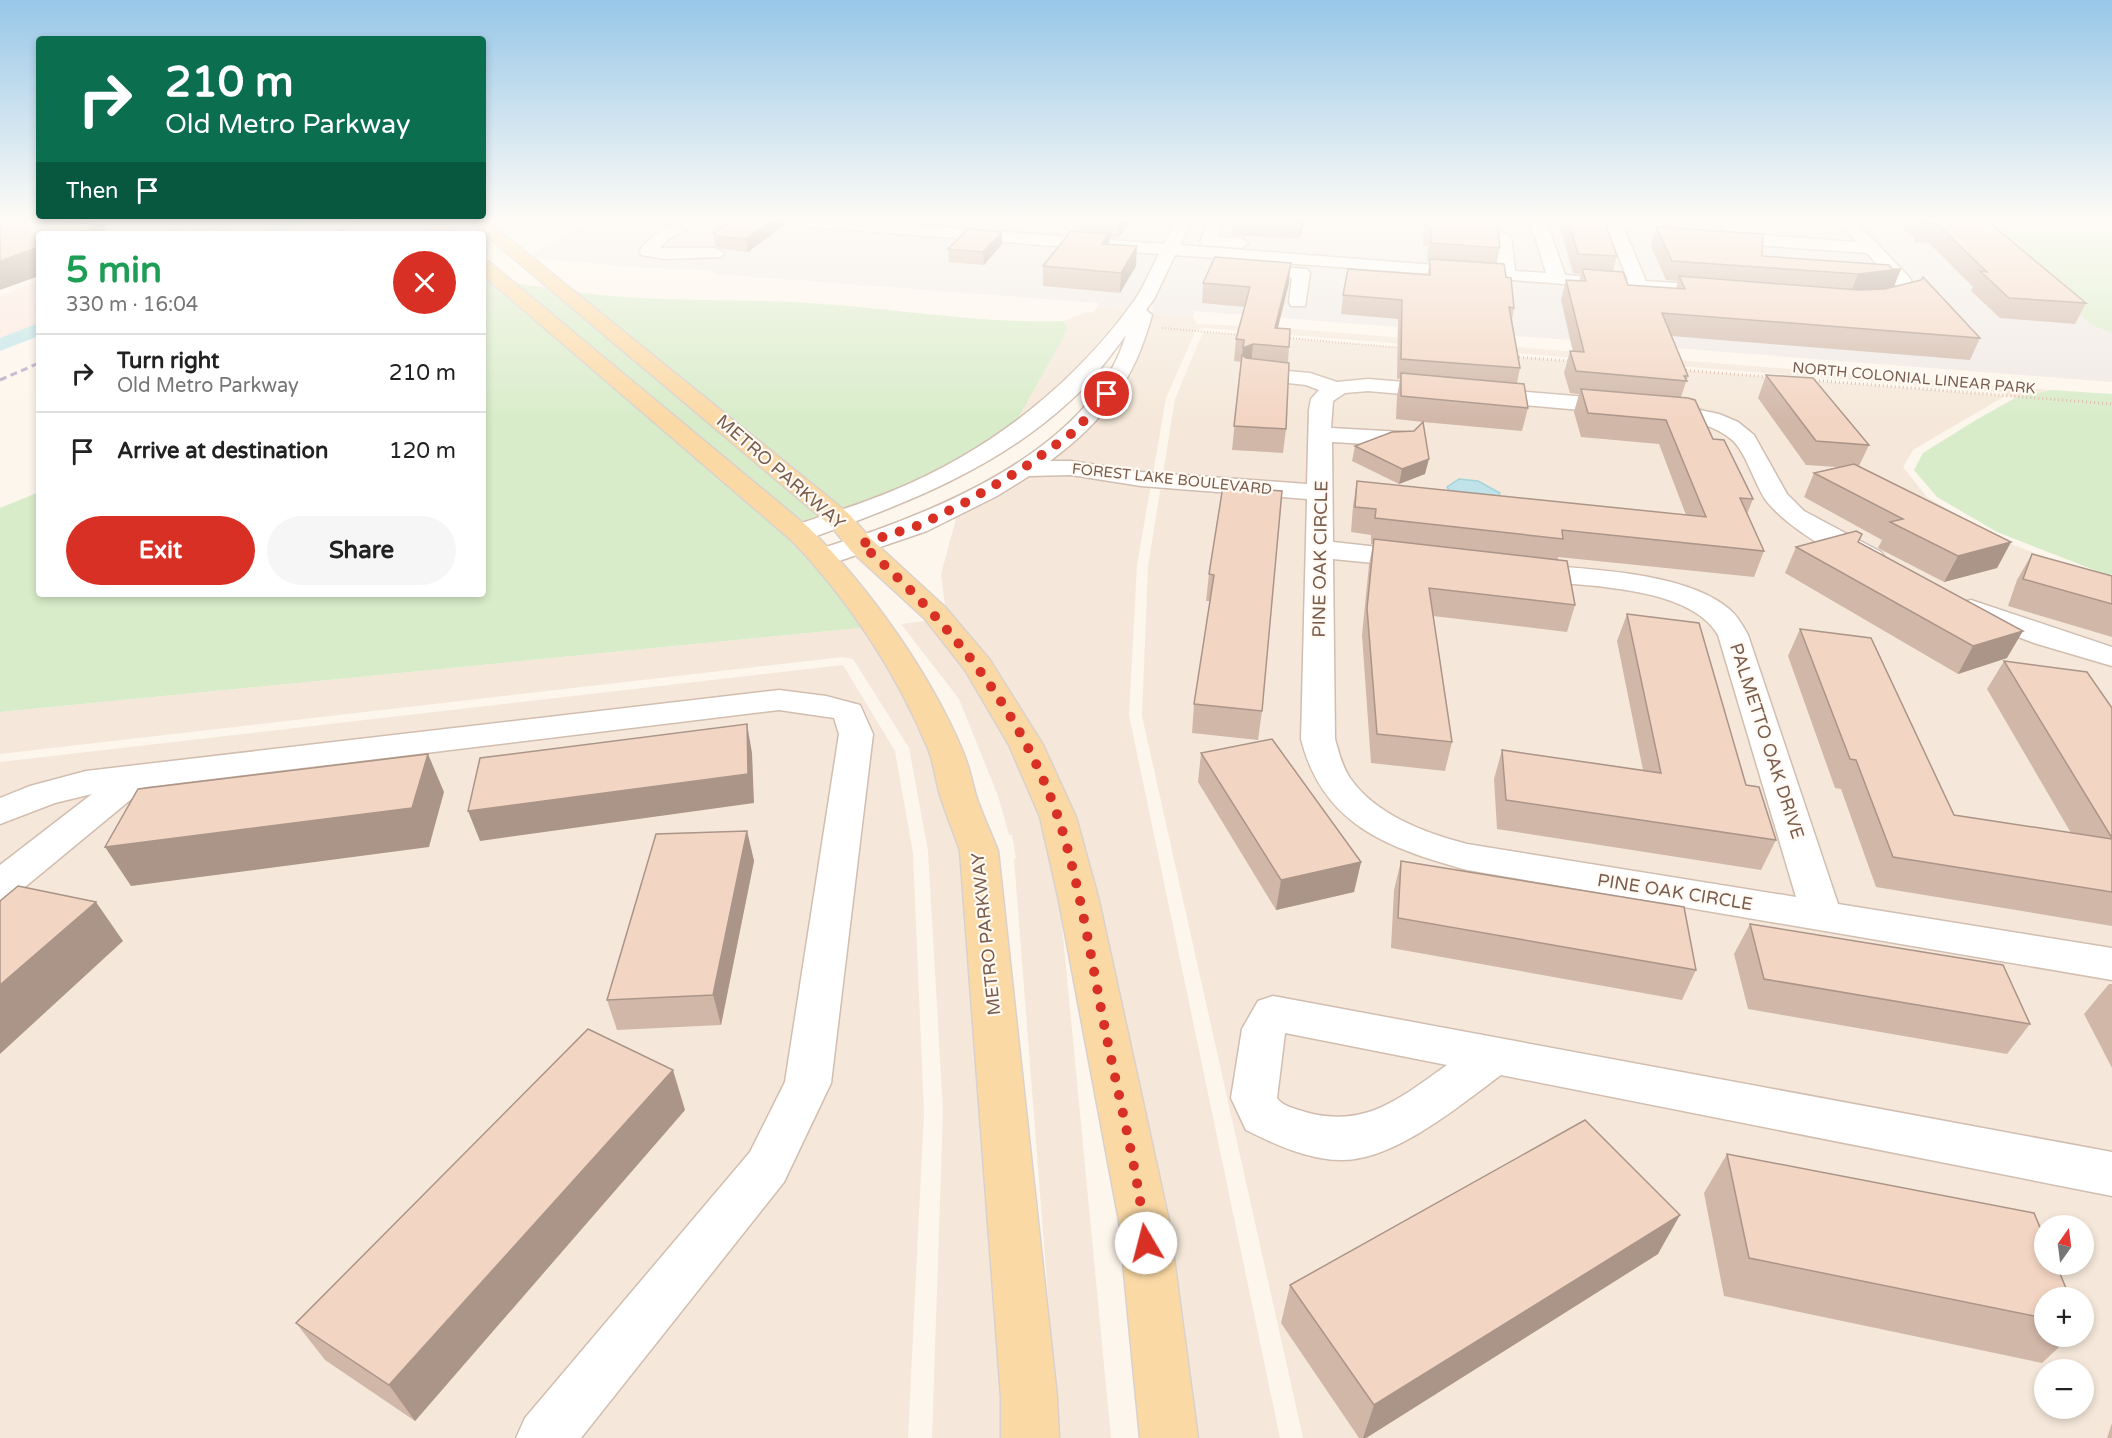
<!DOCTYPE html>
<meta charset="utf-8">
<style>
body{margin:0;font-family:"Varela Round",sans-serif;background:#f6f6f6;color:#222;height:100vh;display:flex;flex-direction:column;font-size:22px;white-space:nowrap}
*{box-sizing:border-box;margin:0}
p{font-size:20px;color:#767676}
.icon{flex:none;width:33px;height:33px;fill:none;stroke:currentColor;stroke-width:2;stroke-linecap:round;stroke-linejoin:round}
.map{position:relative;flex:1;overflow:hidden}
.drawer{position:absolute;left:36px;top:231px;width:450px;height:366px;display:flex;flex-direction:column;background:#fff;border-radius:6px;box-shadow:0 3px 9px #0003}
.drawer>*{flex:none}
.banner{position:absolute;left:36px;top:36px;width:450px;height:183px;border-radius:6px;box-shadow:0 3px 9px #0003;background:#0b6e4f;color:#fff;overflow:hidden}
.needle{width:39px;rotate:14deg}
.controls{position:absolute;left:2034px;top:1215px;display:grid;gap:12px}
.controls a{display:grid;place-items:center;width:60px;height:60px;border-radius:50%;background:#fff;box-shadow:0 3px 9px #0003;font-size:30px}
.pin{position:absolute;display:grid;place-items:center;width:51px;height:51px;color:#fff;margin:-26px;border:3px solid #fff;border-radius:50%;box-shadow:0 2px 6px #0007}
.me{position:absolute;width:66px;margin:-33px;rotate:352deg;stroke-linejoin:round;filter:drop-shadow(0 0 4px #0008)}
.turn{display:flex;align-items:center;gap:21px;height:126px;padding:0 30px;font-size:27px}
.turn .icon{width:78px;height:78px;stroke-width:2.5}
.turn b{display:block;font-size:42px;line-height:51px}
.then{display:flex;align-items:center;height:57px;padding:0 30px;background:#0003;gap:12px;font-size:22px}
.round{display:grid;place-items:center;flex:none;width:63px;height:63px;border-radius:32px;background:#f6f6f6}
.headline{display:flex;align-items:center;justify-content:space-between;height:102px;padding:0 30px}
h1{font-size:36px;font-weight:800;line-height:45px;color:#1e9e55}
.cta{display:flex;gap:12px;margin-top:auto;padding:12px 30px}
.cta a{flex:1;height:69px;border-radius:36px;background:#d93025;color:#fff;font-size:24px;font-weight:800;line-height:69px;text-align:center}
.cta a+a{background:#f6f6f6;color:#222}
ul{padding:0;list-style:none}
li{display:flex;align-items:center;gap:18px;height:78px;padding:0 30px;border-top:2px solid #e0e0e0}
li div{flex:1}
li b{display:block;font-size:22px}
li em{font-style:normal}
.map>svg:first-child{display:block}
.residential{fill:#f5e8da;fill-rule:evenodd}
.commercial{fill:#fde8e0}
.industrial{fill:#efe9e4}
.green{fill:#d8ecc9}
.water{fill:#bfe3e8;stroke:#a5d3da;stroke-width:1.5}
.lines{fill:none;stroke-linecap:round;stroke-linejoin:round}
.canal{fill:#bfe3e8;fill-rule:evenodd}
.minor-casing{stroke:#d1beb0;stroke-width:3}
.major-casing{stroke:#dad1cd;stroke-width:3}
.path-far1{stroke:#d9b8a5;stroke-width:2;stroke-dasharray:1 2;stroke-linecap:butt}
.path{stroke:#d9b8a5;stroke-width:3;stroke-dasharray:1 3;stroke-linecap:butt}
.minor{fill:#fff;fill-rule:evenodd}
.major{fill:#fbd9a5;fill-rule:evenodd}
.rail-far1{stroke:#b9a8c9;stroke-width:2;stroke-dasharray:5 3;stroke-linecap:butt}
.rail{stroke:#b9a8c9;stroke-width:3;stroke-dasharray:7 4.5;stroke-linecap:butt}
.wall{fill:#d1b7a8}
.shaded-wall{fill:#aa9588}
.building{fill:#f3d5c3;stroke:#aa9588;stroke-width:1.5}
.route{stroke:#d93025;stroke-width:10;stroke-dasharray:0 18}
.labels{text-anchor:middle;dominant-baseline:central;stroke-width:4.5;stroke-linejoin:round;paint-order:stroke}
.far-street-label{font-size:15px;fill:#7a5c4d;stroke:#fffaf3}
.street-label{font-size:18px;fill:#7a5c4d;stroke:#fffaf3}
</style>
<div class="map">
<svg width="2112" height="1438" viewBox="0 0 2112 1438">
<rect width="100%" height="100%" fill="#fdf6ec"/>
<g class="residential">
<polygon points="1097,307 1126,310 1055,393 1013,427 1067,329 1064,321 1084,313 1094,312"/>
<polygon points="1152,313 1193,317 1197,324 1267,327 2051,390 2015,398 2001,392 1205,328 1196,330 1166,398 1137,565 1129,715 1280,1438 1166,1438 1097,899 1074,812 1041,740 994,663 945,606 941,574 957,515 1032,472 1084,434 1127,386 1149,330"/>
<path d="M1203 332 2005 396 1913 450 1903 467 1927 497 1996 538 2112 583V1438H1303L1142 716 1148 566 1175 399ZM2044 1226H2084V1264H2044ZM2044 1298H2084V1336H2044ZM2044 1370H2084V1408H2044Z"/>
<polygon points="925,621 965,672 1011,749 1041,821 1060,904 1111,1438 1059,1438 1014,859 1016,858 1012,835 1009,835 998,796 959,699 901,624"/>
<polygon points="870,627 894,658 977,853 1003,1438 932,1438 943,1111 928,851 909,748 853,659 843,657 0,754 0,712"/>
<polygon points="843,665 895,751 913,853 924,1113 908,1438 0,1438 0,762"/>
</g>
<g class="commercial">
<polygon points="95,220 305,220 270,234 56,234"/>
<polygon points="39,280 39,329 0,345 0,296"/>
</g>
<polygon class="industrial" points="594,220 1972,220 2102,329 2112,333 2112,382 1194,311 1193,317 1152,313 1153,300 1135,299 1126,310 1097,307 1099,303 716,274 711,270 643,268 533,258 530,255"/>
<g class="green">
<polygon points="1972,220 2112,220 2112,333 2092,325"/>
<polygon points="483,281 489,281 787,538 870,627 0,712 0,508 39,492 39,594 483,594"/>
<polygon points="514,283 547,288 822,518 806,524"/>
<path d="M575 292C653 303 730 298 808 303 894 308 978 324 1064 321L1068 329 1013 427 942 470 845 510Z"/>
<polygon points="2051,390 2112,394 2112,577 1997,532 1937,497 1914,470 1923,453 1976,420 2015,398"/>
</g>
<polygon class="water" points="1459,479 1478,481 1500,493 1498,496 1450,492 1447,487"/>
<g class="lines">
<g class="canal">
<polygon points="289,220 310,220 282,234 260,234"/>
<polygon points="39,323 39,336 0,351 0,338"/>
</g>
<defs>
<g id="minor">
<polygon points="238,220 236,223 206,229 198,224 203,220"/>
<path d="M683 220H704L669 239 660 248H715L724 253 721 257 665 259 641 255 639 251C650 235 666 228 683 220Z"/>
<path d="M777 220H848L1164 244 1176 220H1192L1180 245 1498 270 1495 237 1503 232 1511 237 1515 271 1546 273 1530 220H1546L1565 275 1628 280 1604 220H1620L1646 281 1719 286 1726 288 1728 292 1726 296 1175 255 1154 299 1146 310 1152 315C1134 381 1105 420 1050 461H1071L1141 472 1307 484 1309 410 1311 399 1319 390 1306 385 1244 378 1240 374 1244 370 1251 368 1310 373 1337 382 1368 379 1671 404 1719 414 1738 422 1754 435 1787 494 1804 511 1881 552 1885 558 1881 564C1852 571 1781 523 1765 499 1754 482 1745 450 1731 439 1714 425 1692 421 1671 418L1368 391 1345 393 1333 401 1331 428 1403 432 1411 434 1415 439 1411 444 1403 446 1332 442 1333 542 1414 551 1424 553 1428 559 1424 565 1414 567 1333 559 1335 739C1339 753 1342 766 1350 778 1376 815 1425 833 1467 844L1796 897 1718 635C1689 584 1577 586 1525 580L1515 578 1511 572 1515 566 1525 564C1582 569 1685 571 1729 609 1737 615 1743 626 1748 635L1838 904 2112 948V980L1467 870C1389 848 1323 826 1301 739L1307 499 1141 486 1071 475 1029 476 997 496 927 531 833 563 823 565 813 563 809 557 813 551C922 518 1090 455 1126 335 1109 358 1091 382 1070 401 994 471 903 504 808 539L799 541 790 539 786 533 790 527C825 515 862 504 897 489 992 449 1076 383 1136 298 1145 285 1151 268 1159 254L785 225Z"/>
<polygon points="1210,220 1226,220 1218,237 1241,238 1249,243 1241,248 1202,245 1200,241"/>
<path d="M1716 220H1733L1745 234 1857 242 1837 220H1854L1909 277C1927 304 1884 310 1865 305L1863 301 1865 297 1896 291 1897 287 1867 253 1740 244 1734 243Z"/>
<polygon points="1267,266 1307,269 1310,273 1305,306 1291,306 1289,302 1292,278 1261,275 1258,271 1261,267"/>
<polygon points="1971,600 2112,647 2112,666 2034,643 1961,615 1956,609 1961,603"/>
<polygon points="779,690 826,696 860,705 873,734 831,1083 784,1182 581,1438 516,1438 525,1418 750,1152 785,1082 839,734 834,718 779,710 146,787 14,896 0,900 0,865 92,794 55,803 0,824 0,798 30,786 86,771"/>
<path d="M1273 996 2112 1152V1196L1501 1075C1460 1105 1394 1161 1341 1160 1309 1160 1274 1144 1246 1130L1231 1098 1242 1029 1258 1001ZM1285 1033 1447 1065C1400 1098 1366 1129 1305 1112 1296 1109 1282 1106 1277 1098Z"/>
</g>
<g id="major">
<polygon points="422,220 440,220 454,234 436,234"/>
<polygon points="468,220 486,220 849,514 871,539 945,607 990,660 1043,745 1076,817 1099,901 1169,1221 1198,1438 1140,1438 1119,1221 1059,901 1040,817 1009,745 965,670 925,619 851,551 831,526"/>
<path d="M483 261 489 262 808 527C869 587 930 673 963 752 969 766 972 781 976 796 982 814 991 833 998 851L1057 1397 1059 1438H1001V1397L960 851C954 833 946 814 940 795 936 781 934 765 929 751 897 673 848 598 790 539L483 275Z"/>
</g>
</defs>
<use href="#minor" class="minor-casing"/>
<use href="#major" class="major-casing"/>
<g class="path-far1">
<polyline points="102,232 150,234 187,228"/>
<polyline points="1162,328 1241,335"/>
<polyline points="1287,338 1403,348"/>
<polyline points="1515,357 1519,357"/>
</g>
<g class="path">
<polyline points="1515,357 1570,361"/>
<polyline points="1682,370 1770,377"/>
<polyline points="1811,380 2112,404"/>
</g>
<use href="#minor" class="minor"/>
<use href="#major" class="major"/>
<g class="rail-far1">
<polyline points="390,222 396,220"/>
<polyline points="333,234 364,220"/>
</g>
<polyline class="rail" points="0,380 39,363"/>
</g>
<g class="wall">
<polygon points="1082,220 1131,220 1118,238 1109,238 1109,244 1136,266 1120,293 1043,286 1043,266 1081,231"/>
<polygon points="1232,220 1305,220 1299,239 1231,235"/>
<polygon points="1424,220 1497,220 1500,248 1496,264 1506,277 1514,308 1512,320 1520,368 1517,383 1528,408 1522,431 1423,422 1425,474 1399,484 1352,461 1355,446 1414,431 1423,422 1396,419 1397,396 1400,379 1397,379 1398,319 1341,314 1343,295 1427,275 1430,262 1427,262 1428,246 1423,246"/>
<polygon points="1558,220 1604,220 1617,256 1613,271 1628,285 1676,288 1678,281 1666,280 1651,246 1656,227 1762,256 1889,265 1894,287 1980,338 1970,360 1671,336 1688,376 1681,397 1713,439 1753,499 1747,514 1764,551 1754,577 1558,557 1558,560 1575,605 1567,632 1433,616 1452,742 1445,771 1371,763 1362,635 1369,565 1373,544 1371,544 1371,535 1351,532 1353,506 1357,481 1686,515 1659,444 1581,437 1574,412 1579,394 1570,393 1564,373 1570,351 1573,352 1561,300 1566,280 1579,281 1581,274 1573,273"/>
<polygon points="1896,220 1986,220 2086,303 2075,324 2000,318 1971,291 1973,287 1929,243 1914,242 1914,238"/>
<polygon points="783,226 748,252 722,249 715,246 713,233"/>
<polygon points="1002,232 1002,244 984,265 949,262 948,249"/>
<polygon points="1203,283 1289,283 1278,328 1289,347 1288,363 1286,429 1283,453 1232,450 1241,362 1234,361 1236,339 1245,307 1202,303"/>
<polygon points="1766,375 1869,445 1859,466 2011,542 1997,568 1944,582 1878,548 1882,540 1804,497 1814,473 1837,467 1806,465 1758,398"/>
<polygon points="1282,491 1262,711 1258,740 1192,733 1194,704 1210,601 1206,601 1209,574"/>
<polygon points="1858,542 2007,658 1958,674 1785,573 1796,547"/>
<polygon points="2032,554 2112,576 2112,637 2008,606 2017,580"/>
<polygon points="1627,614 1746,785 1776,840 1761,870 1497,829 1494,779 1502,750 1643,770 1617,641"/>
<polygon points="1800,629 1954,815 2071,833 1987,689 2004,661 2112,708 2112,926 1876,887 1841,789 1835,788 1788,656"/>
<polygon points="1201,753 1361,862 1354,892 1276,910 1198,782"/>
<polygon points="747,831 754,861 721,1025 617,1030 607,1000"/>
<polygon points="1401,861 1696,970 1682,1000 1391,948 1394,890"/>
<polygon points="1750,924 2030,1024 2007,1054 1748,1009 1734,954"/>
<polygon points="2109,984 2112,984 2112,1068 2084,1014"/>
<polygon points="685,1110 415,1421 325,1360 296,1323"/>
<polygon points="1727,1154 2044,1298 2044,1336 2071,1336 2042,1363 1724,1296 1704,1193"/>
<polygon points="1658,1254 1366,1438 1359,1438 1281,1323 1290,1285"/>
<polygon points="2112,1423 2112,1438 2107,1438"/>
</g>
<g class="shaded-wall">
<polygon points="773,220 782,220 783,226 748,252 746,239"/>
<polygon points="1119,220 1131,220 1118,238"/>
<polygon points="1301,220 1305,220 1299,239"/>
<polygon points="103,225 107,234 76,234"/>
<polygon points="1002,232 1002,244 984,265 983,252"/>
<polygon points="1109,234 1109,252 1102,244"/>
<polygon points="1137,246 1136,266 1120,293 1121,273"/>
<polygon points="39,247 39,276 0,290 0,261"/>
<polygon points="1291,263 1289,283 1273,346 1275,328"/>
<polygon points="1901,269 1893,289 1850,294 1858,274"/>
<polygon points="1253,344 1251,366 1241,370 1243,348"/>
<polygon points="1429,459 1425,474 1399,484 1402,469"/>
<polygon points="2011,542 1997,568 1944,582 1958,556"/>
<polygon points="2023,631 2007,658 1958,674 1973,646"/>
<polygon points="747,724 752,753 754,803 480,841 468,811"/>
<polygon points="428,754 444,792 429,847 131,886 105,847"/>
<polygon points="747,831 754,861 721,1025 713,995"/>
<polygon points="1361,862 1354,892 1276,910 1281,880"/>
<polygon points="96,902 123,941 0,1054 0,985"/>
<polygon points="673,1070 685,1110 415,1421 389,1385"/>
<polygon points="1680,1215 1658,1254 1366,1438 1363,1438 1374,1405"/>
</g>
<g class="building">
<polygon points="0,220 43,220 103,225 76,234 39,234 39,247 0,261"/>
<polygon points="733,220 773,220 746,239 720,237 713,233"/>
<polygon points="1426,220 1497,220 1500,248 1431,243 1431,228 1426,227"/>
<polygon points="1568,220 1604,220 1617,256 1578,254"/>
<polygon points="1921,220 1986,220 2086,303 2009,298 1980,271 1987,272 1937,224 1921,223"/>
<polygon points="1656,227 1763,234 1762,256 1889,265 1892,269 1901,269 1858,274 1672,261"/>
<polygon points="968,229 1002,232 983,252 948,249"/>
<polygon points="1071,231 1109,234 1102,244 1137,246 1121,273 1043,266"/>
<polygon points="1215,257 1291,263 1275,328 1290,329 1289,347 1253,344 1243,348 1244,340 1236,339 1250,287 1203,283"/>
<polygon points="1430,259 1504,264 1506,277 1511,278 1514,308 1509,307 1520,368 1401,359 1402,300 1343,295 1348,269 1430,275"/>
<polygon points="1582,269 1623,272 1628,285 1685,289 1679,276 1858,290 1885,289 1921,280 1923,277 1980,338 1662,313 1688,376 1684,376 1687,381 1576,371 1570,351 1584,352 1566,280 1586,281"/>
<polygon points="1242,355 1246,358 1289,363 1286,429 1234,426"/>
<polygon points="1401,373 1524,384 1528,408 1401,396"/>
<polygon points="1766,375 1813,378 1869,445 1816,441"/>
<polygon points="1581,389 1688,398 1695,400 1713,439 1724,440 1753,499 1740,498 1764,551 1562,530 1563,539 1375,518 1376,509 1355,507 1357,481 1706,517 1666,420 1588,413"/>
<polygon points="1423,422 1429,459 1402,469 1355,446 1392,432 1414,431"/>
<polygon points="1854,464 2011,542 1958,556 1890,522 1903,519 1814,473"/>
<polygon points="1223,486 1282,491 1262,711 1194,704 1214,575 1209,574"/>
<polygon points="1856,531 1862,534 1858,542 2023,631 1973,646 1796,547"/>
<polygon points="1374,539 1567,561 1575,605 1429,588 1452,742 1377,734 1367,608"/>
<polygon points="2032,554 2112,576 2112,604 2023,579"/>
<polygon points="1627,614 1699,623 1746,785 1759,787 1776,840 1506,800 1502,750 1661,773"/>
<polygon points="1800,629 1871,638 1954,815 2112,839 2112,892 1893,857 1856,760 1850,759"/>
<polygon points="2004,661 2087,672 2112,708 2112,838"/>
<polygon points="747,724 748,774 468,811 480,758"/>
<polygon points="1272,739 1361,862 1281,880 1201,753"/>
<polygon points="428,754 412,808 105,847 138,789"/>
<polygon points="747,831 713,995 607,1000 656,834"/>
<polygon points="1401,861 1684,907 1696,970 1398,918"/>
<polygon points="18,886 96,902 0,985 0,901"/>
<polygon points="1750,924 2003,965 2030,1024 1764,979"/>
<polygon points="588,1029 673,1070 389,1385 296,1323"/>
<polygon points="1585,1120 1680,1215 1374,1405 1290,1285"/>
<polygon points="1727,1154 2034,1213 2044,1237 2044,1264 2056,1264 2070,1298 2044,1298 2044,1318 1749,1258"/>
</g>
<linearGradient id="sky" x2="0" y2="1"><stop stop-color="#97c7e8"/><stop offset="0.52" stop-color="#fefbf6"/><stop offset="1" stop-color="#fefbf6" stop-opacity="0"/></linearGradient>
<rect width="2112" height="421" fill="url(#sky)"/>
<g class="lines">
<path class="route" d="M1107 394 1075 431 1022 469 966 502 920 525 861 544C947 619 1020 708 1058 817 1080 883 1092 965 1106 1034 1120 1103 1138 1173 1146 1243"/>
</g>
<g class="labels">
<g class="far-street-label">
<text transform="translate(1914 378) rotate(5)">NORTH COLONIAL LINEAR PARK</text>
<text transform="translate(1172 479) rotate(6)">FOREST LAKE BOULEVARD</text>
</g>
<g class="street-label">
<text transform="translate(781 472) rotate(41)">METRO PARKWAY</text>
<text transform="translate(1320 559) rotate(-89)">PINE OAK CIRCLE</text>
<text transform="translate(1767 741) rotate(72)">PALMETTO OAK DRIVE</text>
<text transform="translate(1675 892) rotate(9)">PINE OAK CIRCLE</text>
<text transform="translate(986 934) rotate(-96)">METRO PARKWAY</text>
</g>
</g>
</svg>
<div class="controls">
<a><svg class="needle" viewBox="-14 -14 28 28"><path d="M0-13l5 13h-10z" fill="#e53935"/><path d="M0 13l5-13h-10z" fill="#767676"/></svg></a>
<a>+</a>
<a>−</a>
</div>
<div class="pin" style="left:1107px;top:394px;background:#d93025"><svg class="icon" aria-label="arrive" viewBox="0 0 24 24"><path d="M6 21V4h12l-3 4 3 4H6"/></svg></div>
<svg class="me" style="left:1146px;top:1243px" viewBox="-20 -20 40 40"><circle r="19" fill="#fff"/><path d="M0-13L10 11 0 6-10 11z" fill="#d93025"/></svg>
<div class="banner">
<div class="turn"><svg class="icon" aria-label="right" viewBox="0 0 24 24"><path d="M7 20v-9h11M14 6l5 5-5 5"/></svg><div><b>210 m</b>Old Metro Parkway</div></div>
<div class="then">Then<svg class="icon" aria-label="arrive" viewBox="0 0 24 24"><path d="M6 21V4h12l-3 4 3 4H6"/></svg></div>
</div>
<section class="drawer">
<div class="headline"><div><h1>5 min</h1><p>330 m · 16:04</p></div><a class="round" style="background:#d93025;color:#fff"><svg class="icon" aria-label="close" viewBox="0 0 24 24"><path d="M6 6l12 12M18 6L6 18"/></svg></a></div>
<ul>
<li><svg class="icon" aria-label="right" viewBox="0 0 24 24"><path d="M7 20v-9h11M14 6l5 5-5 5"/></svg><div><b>Turn right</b><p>Old Metro Parkway</p></div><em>210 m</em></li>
<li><svg class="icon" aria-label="arrive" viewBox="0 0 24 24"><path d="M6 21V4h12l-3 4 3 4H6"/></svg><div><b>Arrive at destination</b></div><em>120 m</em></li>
</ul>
<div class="cta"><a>Exit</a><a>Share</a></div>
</section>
</div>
